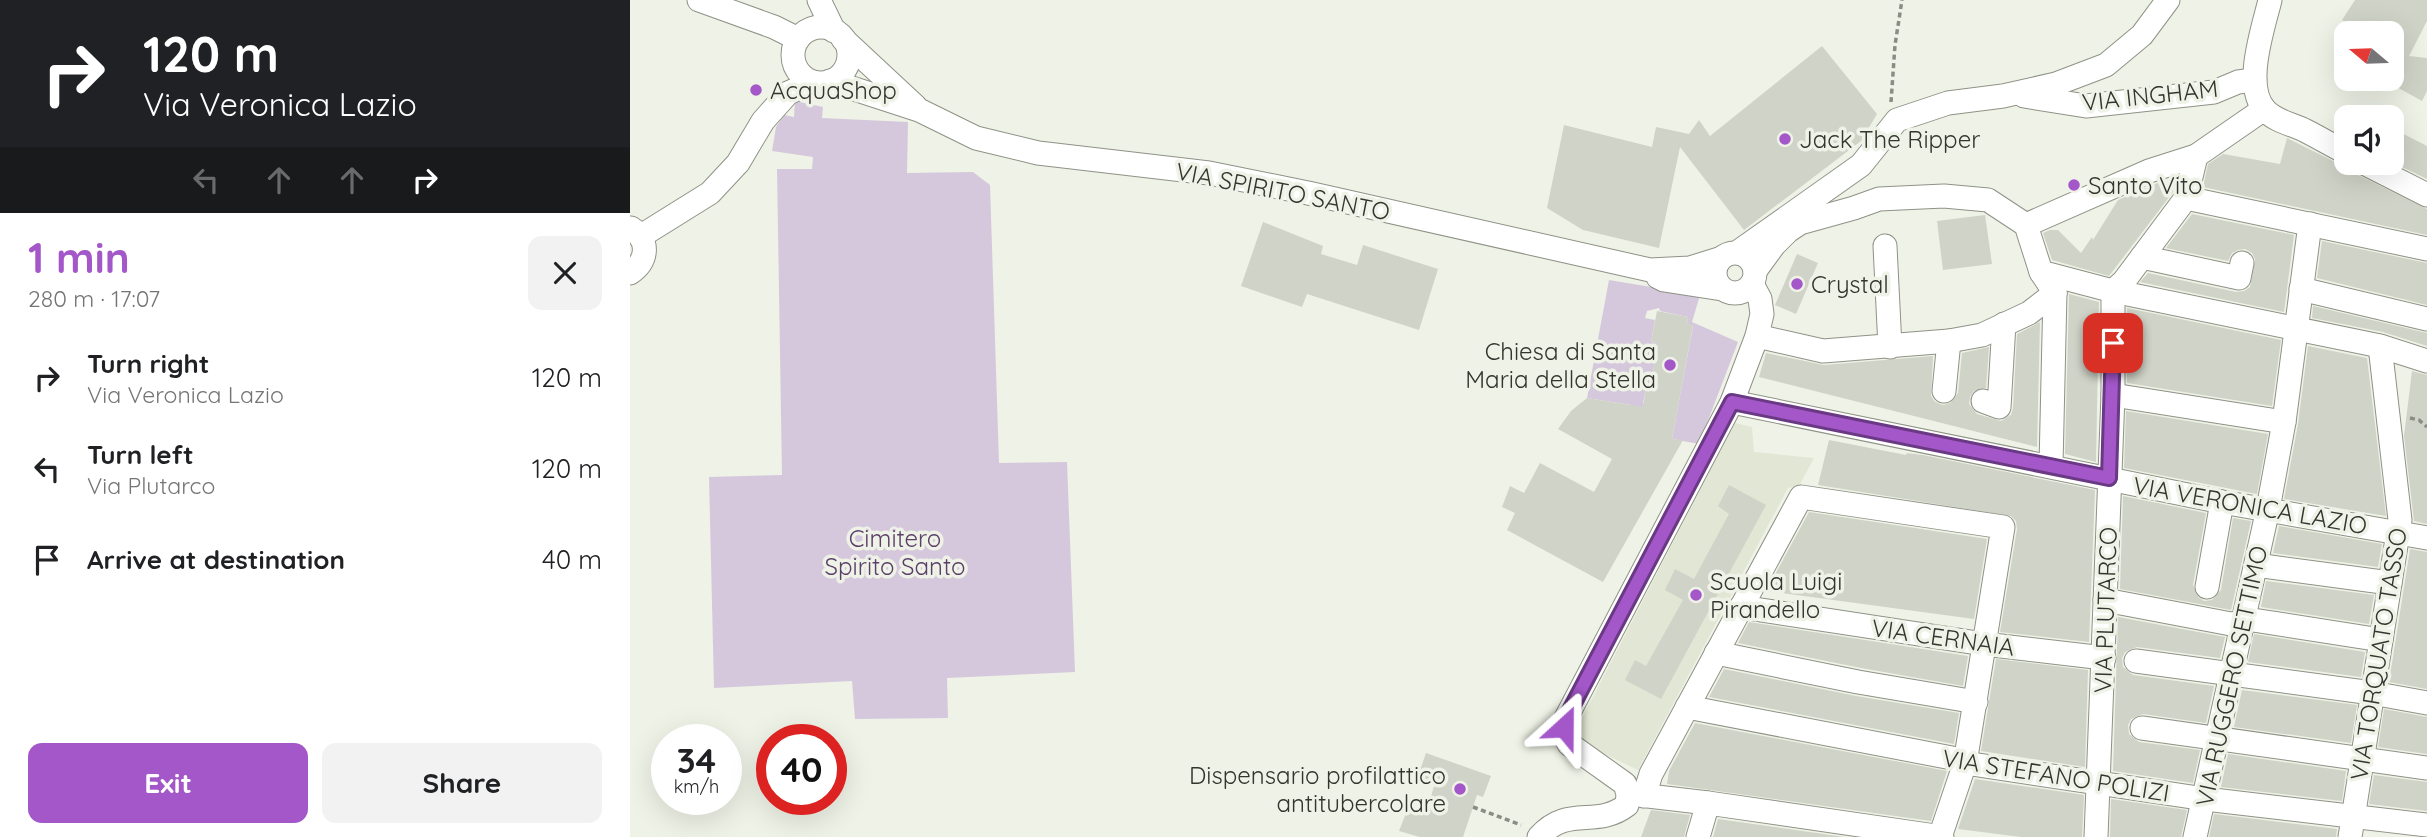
<!DOCTYPE html>
<meta charset="utf-8">
<style>
body{margin:0;font-family:Quicksand,sans-serif;background:#f2f2f2;color:#202124;height:100vh;display:flex;flex-direction:column;font-size:26px;white-space:nowrap}
*{box-sizing:border-box;margin:0}
p{font-size:23px;color:#757577}
.icon{flex:none;width:38px;height:38px;fill:none;stroke:currentColor;stroke-width:2;stroke-linecap:round;stroke-linejoin:round}
.map{position:relative;flex:1;overflow:hidden}
.sheet{display:flex;flex-direction:column;background:#fff;width:630px}
.sheet>*{flex:none}
.guide{background:#202124;color:#fff;overflow:hidden}
.needle{width:46px;rotate:289deg}
.buttons{position:absolute;left:1704px;top:21px;display:grid;gap:14px}
.buttons a{display:grid;place-items:center;width:70px;height:70px;border-radius:14px;background:#fff;box-shadow:0 7px 28px #0002;font-size:35px}
.speed{position:absolute;left:21px;top:724px;display:flex;gap:14px;font-size:35px;font-weight:700;text-align:center}
.speed>*{display:grid;place-content:center;width:91px;height:91px;border-radius:50%;background:#fff;box-shadow:0 7px 28px #0002;line-height:1}
.speed small{font-size:18px;font-weight:400}
.speed .limit{border:10px solid #d22;background:#fff;color:#111}
.pin{position:absolute;display:grid;place-items:center;width:60px;height:60px;color:#fff;margin:-30px;border-radius:14px;box-shadow:0 4px 10px #0006}
.me{position:absolute;width:77px;margin:-38px;rotate:24deg;stroke-linejoin:round;filter:drop-shadow(0 0 5px #0008)}
.turn{display:flex;align-items:center;gap:24px;height:147px;padding:0 28px;font-size:32px}
.turn .icon{width:91px;height:91px;stroke-width:2.5}
.turn b{display:block;font-size:49px;line-height:60px}
.lanes{display:flex;align-items:center;height:66px;padding:0 28px;background:#0003;justify-content:center;gap:35px;direction:ltr}
.lanes .off{opacity:.35}
.round{display:grid;place-items:center;flex:none;width:74px;height:74px;border-radius:14px;background:#f2f2f2}
.head{display:flex;align-items:center;justify-content:space-between;height:119px;padding:0 28px}
h1{font-size:42px;font-weight:700;line-height:52px;color:#a357c9}
.primary-button{display:flex;gap:14px;margin-top:auto;padding:14px 28px}
.primary-button a{flex:1;height:80px;border-radius:14px;background:#a357c9;color:#fff;font-size:28px;font-weight:700;line-height:80px;text-align:center}
.primary-button a+a{background:#f2f2f2;color:#202124}
ul{padding:0;list-style:none}
li{display:flex;align-items:center;gap:21px;height:91px;padding:0 28px}
li div{flex:1}
li b{display:block;font-size:26px}
li em{font-style:normal}
main{display:flex;flex:1;min-height:0}
.map>svg:first-child{display:block}
.built{fill:#e2e6d4}
.green{fill:#d5c8dd}
.building{fill:#d0d3c7}
.lines{fill:none;stroke-linecap:round;stroke-linejoin:round}
.minor-casing{stroke:#8f9286;stroke-width:25}
.path{stroke:#8b8d85;stroke-width:3.5;stroke-dasharray:5 3.5;stroke-linecap:butt}
.minor{stroke:#fff;stroke-width:23}
.route-casing{stroke:#6a3983;stroke-width:18}
.route{stroke:#a357c9;stroke-width:12}
.poi-dot{fill:#a357c9;stroke:#eff2e6;stroke-width:2.5}
.labels{text-anchor:middle;dominant-baseline:central;stroke-width:7;stroke-linejoin:round;paint-order:stroke}
.poi-label{font-size:24px;fill:#343530;stroke:#eff2e6;text-anchor:start}
.street-label{font-size:24px;fill:#343530;stroke:#eff2e6}
.park-label{font-size:24px;fill:#5b3e6a;stroke:#eff2e6}
</style>
<main>
<section class="sheet">
<div class="guide">
<div class="turn"><svg class="icon" aria-label="right" viewBox="0 0 24 24"><path d="M7 20v-9h11M14 6l5 5-5 5"/></svg><div><b>120 m</b>Via Veronica Lazio</div></div>
<div class="lanes"><svg class="icon off" aria-label="left" viewBox="0 0 24 24"><path d="M17 20v-9H6M10 6l-5 5 5 5"/></svg><svg class="icon off" aria-label="ahead" viewBox="0 0 24 24"><path d="M12 20V5M6 11l6-6 6 6"/></svg><svg class="icon off" aria-label="ahead" viewBox="0 0 24 24"><path d="M12 20V5M6 11l6-6 6 6"/></svg><svg class="icon" aria-label="right" viewBox="0 0 24 24"><path d="M7 20v-9h11M14 6l5 5-5 5"/></svg></div>
</div>
<div class="head"><div><h1>1 min</h1><p>280 m · 17:07</p></div><a class="round"><svg class="icon" aria-label="close" viewBox="0 0 24 24"><path d="M6 6l12 12M18 6L6 18"/></svg></a></div>
<ul>
<li><svg class="icon" aria-label="right" viewBox="0 0 24 24"><path d="M7 20v-9h11M14 6l5 5-5 5"/></svg><div><b>Turn right</b><p>Via Veronica Lazio</p></div><em>120 m</em></li>
<li><svg class="icon" aria-label="left" viewBox="0 0 24 24"><path d="M17 20v-9H6M10 6l-5 5 5 5"/></svg><div><b>Turn left</b><p>Via Plutarco</p></div><em>120 m</em></li>
<li><svg class="icon" aria-label="arrive" viewBox="0 0 24 24"><path d="M6 21V4h12l-3 4 3 4H6"/></svg><div><b>Arrive at destination</b></div><em>40 m</em></li>
</ul>
<div class="primary-button"><a>Exit</a><a>Share</a></div>
</section>
<div class="map">
<svg width="1797" height="837" viewBox="0 0 1797 837">
<rect width="100%" height="100%" fill="#eff2e6"/>
<polygon class="built" points="1105,423 1122,427 1124,452 1184,458 1169,486 1158,488 1008,770 958,746 951,736 950,722"/>
<g class="green">
<polygon points="165,101 193,107 192,118 278,122 277,173 343,172 360,185 369,463 437,462 445,672 317,678 318,718 225,719 222,681 84,688 79,477 152,475 147,169 182,169 183,157 142,151 146,127 154,115 164,117"/>
<polygon points="979,280 1070,295 1062,322 1108,342 1069,444 1042,439 1063,326 1057,324 1058,317 1030,311 1029,308 1017,311 1015,318 1025,320 1021,342 1028,343 1020,388 1016,388 1013,403 1017,404 997,431 1001,405 957,398"/>
</g>
<g class="building">
<polygon points="1725,0 1797,0 1797,21 1779,56 1797,58 1797,91 1792,101 1763,85 1762,87 1762,33 1735,33 1712,20"/>
<polygon points="1192,46 1247,114 1231,141 1114,230 1050,147 1029,248 953,230 917,208 934,125 1022,147 1026,127 1059,134 1069,120 1080,136"/>
<polygon points="1762,128 1797,146 1797,179 1762,162"/>
<polygon points="1657,138 1711,165 1721,166 1728,175 1797,209 1797,235 1573,187 1578,164 1593,154 1650,164"/>
<polygon points="1530,182 1544,190 1543,192 1479,276 1422,260 1413,233 1420,230 1428,230 1451,253 1462,237 1463,240 1488,200"/>
<polygon points="1562,214 1664,235 1654,312 1510,282 1518,273 1606,292 1614,291 1620,287 1625,259 1622,253 1615,249 1608,250 1602,253 1598,261 1536,248"/>
<polygon points="1355,215 1362,264 1313,270 1307,221"/>
<polygon points="633,222 693,246 691,254 727,265 733,245 808,269 789,330 677,294 672,307 611,286"/>
<polygon points="1692,241 1797,263 1797,305 1687,278"/>
<polygon points="1167,254 1188,263 1166,314 1145,305"/>
<polygon points="1439,294 1469,302 1466,462 1435,454"/>
<polygon points="1683,306 1797,333 1797,346 1753,332 1682,318"/>
<polygon points="1497,308 1651,340 1642,406 1497,383"/>
<polygon points="1027,311 1058,317 1057,324 1063,325 1042,439 1053,440 973,582 877,530 885,513 872,507 880,486 894,493 910,463 964,492 982,459 928,429 941,411 957,398 1013,407 1016,387 1020,388 1028,343 1021,342"/>
<polygon points="1410,322 1407,447 1129,377 1136,353 1194,365 1303,356 1301,396 1305,402 1313,405 1320,403 1328,393 1332,353 1359,347 1356,388 1344,391 1340,397 1339,404 1347,414 1371,421 1381,415 1383,408 1387,334"/>
<polygon points="1678,346 1737,358 1756,516 1654,499 1668,424"/>
<polygon points="1782,371 1797,375 1797,524 1784,521 1774,436"/>
<polygon points="1496,411 1638,434 1627,494 1494,468"/>
<polygon points="1199,440 1276,455 1277,453 1293,455 1465,490 1459,642 1370,632 1387,529 1386,521 1381,516 1188,485"/>
<polygon points="1099,485 1136,505 1031,699 995,680 1005,660 1016,666 1053,600 1035,590 1045,569 1064,579 1099,514 1088,506"/>
<polygon points="1493,496 1576,513 1563,585 1568,597 1574,601 1582,600 1591,590 1603,518 1621,521 1601,610 1490,589"/>
<polygon points="1179,512 1357,539 1344,619 1136,591"/>
<polygon points="1649,526 1752,544 1748,567 1643,553"/>
<polygon points="1780,549 1797,552 1797,689 1759,682"/>
<polygon points="1636,581 1744,595 1739,624 1631,607"/>
<polygon points="1488,617 1595,637 1590,658 1507,647 1495,652 1492,658 1493,667 1503,675 1584,686 1576,723 1513,714 1501,719 1498,725 1499,734 1509,742 1570,750 1563,783 1483,771"/>
<polygon points="1119,622 1338,656 1333,686 1231,668 1108,643"/>
<polygon points="1624,634 1735,652 1731,677 1618,662"/>
<polygon points="1366,659 1458,670 1455,767 1351,751"/>
<polygon points="1094,669 1226,696 1329,713 1324,744 1079,697"/>
<polygon points="1612,690 1727,705 1721,743 1604,727"/>
<polygon points="1754,709 1797,717 1797,754 1748,747"/>
<polygon points="1065,723 1317,771 1301,821 1037,784 1039,771"/>
<polygon points="796,753 861,776 853,797 847,795 833,837 790,837 769,831 778,808 796,813 805,783 788,776"/>
<polygon points="1598,754 1716,771 1712,801 1591,787"/>
<polygon points="1744,775 1797,782 1797,811 1739,804"/>
<polygon points="1345,779 1454,795 1452,837 1391,837 1328,829"/>
<polygon points="1481,799 1557,810 1551,837 1480,837"/>
<polygon points="1021,810 1060,815 1054,837 1011,837"/>
<polygon points="1584,814 1707,829 1706,837 1579,837"/>
<polygon points="1088,819 1215,837 1083,837"/>
</g>
<g class="lines">
<defs>
<g id="minor">
<polyline points="69,0 144,27 168,39"/>
<polyline points="189,0 204,31"/>
<path d="M1640 0C1633 29 1613 86 1635 110 1645 121 1661 124 1674 130 1688 137 1703 146 1717 153"/>
<circle cx="191" cy="55" r="28"/>
<polyline points="213,39 285,106"/>
<polyline points="200,81 289,110 346,138 408,153 579,173 678,193 1020,270 1060,268 1089,259"/>
<polyline points="1394,96 1456,106 1584,92 1608,82 1624,80"/>
<polyline points="1734,163 1797,195"/>
<polyline points="1556,198 1797,249"/>
<polyline points="1396,225 1519,171 1566,156 1634,109"/>
<polyline points="11,236 80,193 108,163 133,121 158,93 183,82"/>
<polyline points="1255,246 1260,347"/>
<polyline points="1108,252 1231,165 1267,120 1318,103 1373,96 1426,84 1476,65 1512,35 1538,0"/>
<circle cx="1105" cy="273" r="20"/>
<polyline points="1512,257 1609,278 1612,263"/>
<polyline points="1125,271 1144,245 1158,231 1170,223 1224,208 1249,199 1314,196 1358,200 1396,225 1411,272 1425,293"/>
<polyline points="1411,272 1483,291 1750,346 1797,361"/>
<path d="M0 273C18 261 20 240 1 228"/>
<polyline points="1028,277 1034,280 1092,289"/>
<polyline points="1671,289 1797,319"/>
<polyline points="1127,336 1193,351 1319,341 1352,335 1399,313 1425,293"/>
<polyline points="1314,391 1319,341"/>
<polyline points="1483,395 1654,422"/>
<polyline points="1353,401 1369,407 1374,324"/>
<polyline points="1102,402 1592,502 1797,538"/>
<polyline points="1421,465 1425,293"/>
<polyline points="1626,565 1760,583"/>
<polyline points="1577,587 1592,502"/>
<polyline points="1475,600 1601,624 1623,620 1751,640"/>
<polyline points="1111,607 1354,644 1474,658"/>
<polyline points="1086,653 1228,682 1346,702"/>
<polyline points="1506,661 1742,693 1797,703"/>
<polyline points="1057,707 1327,759 1335,763 1575,799 1797,825"/>
<polyline points="1512,728 1797,768"/>
<polyline points="1001,794 1078,803 1312,837"/>
<polyline points="1014,796 1021,774 1171,497 1373,527 1335,763 1310,837"/>
<path d="M909 837C938 804 966 829 997 805L998 794 995 784 939 744 935 736 936 718 1102 402 1127 336 1132 314 1130 299 1122 284"/>
<polyline points="1068,837 1078,803"/>
<polyline points="1466,837 1483,395 1483,291 1494,281 1556,198 1566,156"/>
<polyline points="1565,837 1638,509 1654,422 1680,224"/>
<polyline points="1720,837 1770,520 1750,346"/>
</g>
</defs>
<use href="#minor" class="minor-casing"/>
<g class="path">
<polyline points="1261,102 1265,45 1272,0"/>
<polyline points="1780,418 1789,420 1797,427"/>
<polyline points="843,807 891,825"/>
</g>
<use href="#minor" class="minor"/>
</g>
<g class="lines">
<defs>
<polyline id="route" points="934,727 936,718 1102,402 1479,478 1483,343"/>
</defs>
<use href="#route" class="route-casing"/>
<use href="#route" class="route"/>
</g>
<g class="poi-dot">
<circle cx="126" cy="90" r="7"/>
<circle cx="1155" cy="139" r="7"/>
<circle cx="1444" cy="185" r="7"/>
<circle cx="1167" cy="284" r="7"/>
<circle cx="1040" cy="365" r="7"/>
<circle cx="1066" cy="595" r="7"/>
<circle cx="830" cy="789" r="7"/>
</g>
<g class="labels">
<g class="poi-label">
<text x="140" y="90">AcquaShop</text>
<text x="1169" y="139">Jack The Ripper</text>
<text x="1458" y="185">Santo Vito</text>
<text x="1181" y="284">Crystal</text>
<text x="1026" y="351" text-anchor="end">Chiesa di Santa<tspan x="1026" dy="28">Maria della Stella</tspan></text>
<text x="1080" y="581">Scuola Luigi<tspan x="1080" dy="28">Pirandello</tspan></text>
<text x="816" y="775" text-anchor="end">Dispensario profilattico<tspan x="816" dy="28">antitubercolare</tspan></text>
</g>
<g class="street-label">
<text transform="translate(1520 95) rotate(-6)">VIA INGHAM</text>
<text transform="translate(653 191) rotate(11)">VIA SPIRITO SANTO</text>
<text transform="translate(1620 505) rotate(10)">VIA VERONICA LAZIO</text>
<text transform="translate(1475 610) rotate(-88)">VIA PLUTARCO</text>
<text transform="translate(1313 637) rotate(8)">VIA CERNAIA</text>
<text transform="translate(1748 654) rotate(-81)">VIA TORQUATO TASSO</text>
<text transform="translate(1601 676) rotate(-78)">VIA RUGGERO SETTIMO</text>
<text transform="translate(1426 775) rotate(9)">VIA STEFANO POLIZI</text>
</g>
<g class="park-label">
<text x="265" y="538">Cimitero<tspan x="265" dy="28">Spirito Santo</tspan></text>
</g>
</g>
</svg>
<div class="buttons">
<a><svg class="needle" viewBox="-14 -14 28 28"><path d="M0-13l5 13h-10z" fill="#e53935"/><path d="M0 13l5-13h-10z" fill="#757577"/></svg></a>
<a><svg class="icon" aria-label="sound" viewBox="0 0 24 24"><path d="M4 9h4l5-4v14l-5-4H4zM17 9q2 3 0 6"/></svg></a>
</div>
<div class="speed"><div>34<small>km/h</small></div><div class="limit">40</div></div>
<div class="pin" style="left:1483px;top:343px;background:#d93025"><svg class="icon" aria-label="arrive" viewBox="0 0 24 24"><path d="M6 21V4h12l-3 4 3 4H6"/></svg></div>
<svg class="me" style="left:934px;top:727px" viewBox="-20 -20 40 40"><path d="M0-17L14 15 0 8-14 15z" fill="#a357c9" stroke="#fff" stroke-width="4"/></svg>
</div>
</main>
